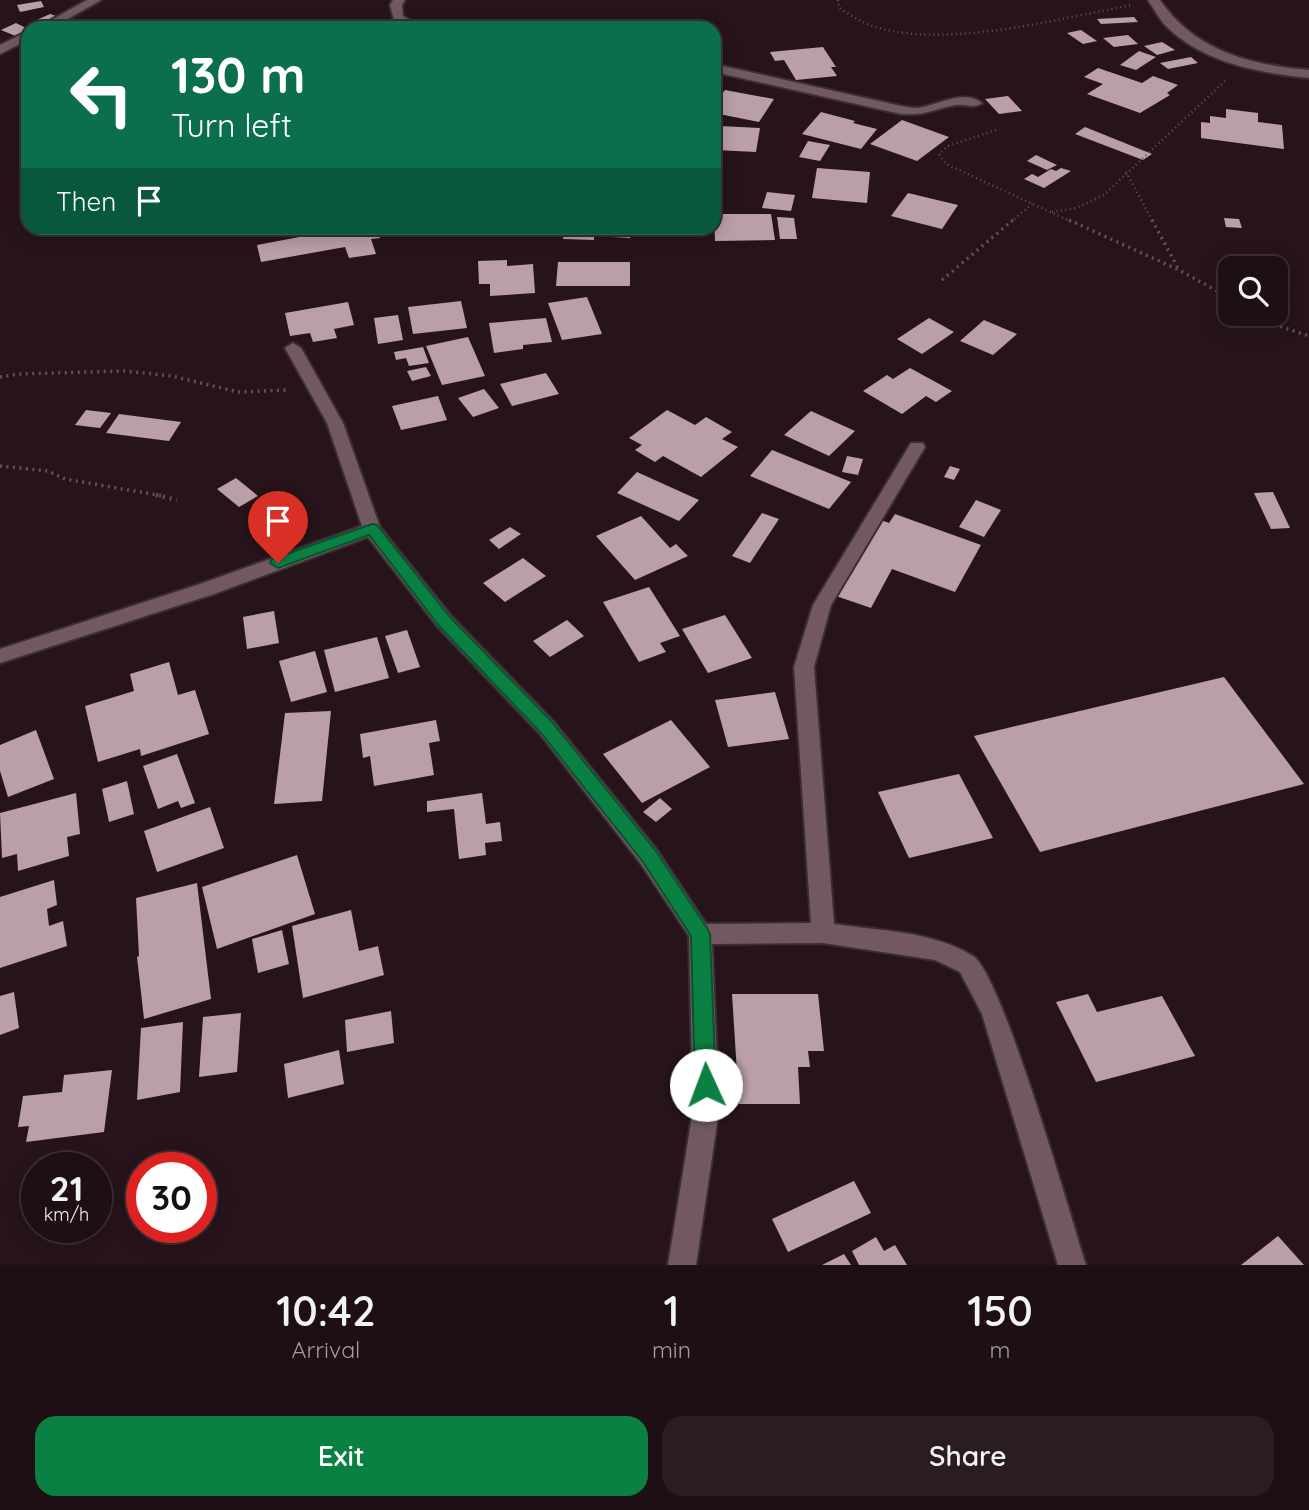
<!DOCTYPE html>
<style>
body{margin:0;font-family:Quicksand,sans-serif;background:#2a1d22;color:#f1f3f6;height:100vh;display:flex;flex-direction:column;font-size:26px;white-space:nowrap}
*{box-sizing:border-box;margin:0}
p{font-size:23px;color:#a09ca0}
.icon{flex:none;width:38px;height:38px;fill:none;stroke:currentColor;stroke-width:2;stroke-linecap:round;stroke-linejoin:round}
.map{position:relative;height:1265px;overflow:hidden}
.panel{display:flex;flex-direction:column;background:#1d0f14;flex:1}
.panel>*{flex:none}
.banner{position:absolute;left:21px;top:21px;width:700px;height:214px;border-radius:21px;box-shadow:0 4px 18px #0003,0 0 0 2px #3b2f34;background:#0b6e4f;color:#fff;overflow:hidden}
.tools{position:absolute;left:1218px;top:256px;display:grid;gap:14px}
.tools a{display:grid;place-items:center;width:70px;height:70px;border-radius:14px;background:#1d0f14;box-shadow:0 4px 18px #0003,0 0 0 2px #3b2f34;font-size:35px}
.speed{position:absolute;left:21px;top:1152px;display:flex;gap:14px;font-size:35px;font-weight:700;text-align:center}
.speed>*{display:grid;place-content:center;width:91px;height:91px;border-radius:50%;background:#1d0f14;box-shadow:0 4px 18px #0003,0 0 0 2px #3b2f34;line-height:1}
.speed small{font-size:18px;font-weight:400}
.speed .limit{border:10px solid #d22;background:#fff;color:#111}
.pin{position:absolute;display:grid;place-items:center;width:60px;height:60px;color:#fff;margin:-72px -30px;border-radius:50% 50% 50% 0;rotate:-45deg;box-shadow:0 0 7px #0007}
.pin .icon{rotate:45deg}
.me{position:absolute;width:77px;margin:-38px;rotate:358deg;stroke-linejoin:round;filter:drop-shadow(0 0 5px #0008)}
.turn{display:flex;align-items:center;gap:24px;height:147px;padding:0 35px;font-size:32px}
.turn .icon{width:91px;height:91px;stroke-width:2.5}
.turn b{display:block;font-size:49px;line-height:60px}
.then{display:flex;align-items:center;height:66px;padding:0 35px;background:#0003;gap:14px;font-size:26px}
.eta{display:flex;justify-content:space-evenly;align-items:center;height:119px;text-align:center}
.eta b{font-size:42px;font-weight:600;line-height:49px}
.action{display:flex;gap:14px;margin-top:auto;padding:14px 35px}
.action a{flex:1;height:80px;border-radius:21px;background:#0b8043;color:#fff;font-size:28px;font-weight:600;line-height:80px;text-align:center}
.action a+a{background:#2a1d22;color:#f1f3f6}
.map>svg:first-child{display:block}
.building{fill:#ba9fa7}
.lines{fill:none;stroke-linecap:round;stroke-linejoin:round}
.minor-casing{stroke:#3b2e32;stroke-width:4}
.path-far2{stroke:#635157;stroke-width:2.5;stroke-dasharray:1 3.5;stroke-linecap:butt}
.path-far1{stroke:#635157;stroke-width:3.5;stroke-dasharray:2 4.5;stroke-linecap:butt}
.path{stroke:#635157;stroke-width:4.5;stroke-dasharray:2 5;stroke-linecap:butt}
.minor{fill:#725961;fill-rule:evenodd}
.route{fill:#0b8043;stroke:#07532c;stroke-width:2}
</style>
<div class="map">
<svg width="1309" height="1265" viewBox="0 0 1309 1265">
<rect width="100%" height="100%" fill="#27141b"/>
<g class="building">
<polygon points="41,1 44,7 20,12 17,5"/>
<polygon points="50,14 65,19 47,28 28,24"/>
<polygon points="1134,17 1138,22 1101,24 1097,19"/>
<polygon points="16,23 28,29 28,33 18,37 1,30"/>
<polygon points="1081,30 1097,41 1083,44 1067,33"/>
<polygon points="1128,35 1138,44 1114,47 1103,38"/>
<polygon points="1162,42 1175,50 1157,55 1144,46"/>
<polygon points="823,47 836,67 831,67 837,76 796,80 784,60 775,61 770,52"/>
<polygon points="1139,51 1156,57 1136,70 1120,65"/>
<polygon points="1191,57 1198,63 1168,69 1160,63"/>
<polygon points="1098,68 1142,83 1153,76 1178,85 1167,93 1170,95 1140,113 1087,94 1103,84 1084,77"/>
<polygon points="725,90 774,99 759,122 714,113 714,104"/>
<polygon points="1008,96 1022,111 999,114 985,99"/>
<polygon points="1226,109 1258,113 1258,122 1282,125 1284,149 1201,138 1201,122 1210,123 1210,116 1226,118"/>
<polygon points="821,112 855,121 853,123 877,129 861,149 802,134"/>
<polygon points="902,120 949,137 917,161 870,144"/>
<polygon points="719,126 760,128 756,152 715,150"/>
<polygon points="1085,127 1152,154 1143,160 1075,134"/>
<polygon points="808,141 830,145 820,161 799,157"/>
<polygon points="1036,155 1057,165 1047,170 1027,161"/>
<polygon points="817,168 870,172 867,203 812,198"/>
<polygon points="1061,168 1071,171 1044,188 1024,179 1032,174 1038,177 1051,169 1056,171"/>
<polygon points="767,192 795,195 791,211 762,208"/>
<polygon points="908,193 958,205 942,229 891,216"/>
<polygon points="714,214 771,214 775,240 715,241"/>
<polygon points="777,217 794,218 797,239 780,239"/>
<polygon points="1224,218 1239,219 1242,228 1226,227"/>
<polygon points="347,228 377,228 380,238 371,239 376,254 349,258 345,247 261,262 257,245"/>
<polygon points="565,228 631,228 630,238 594,236 594,240 563,239"/>
<polygon points="507,260 507,266 533,264 535,293 490,296 490,284 479,284 478,261"/>
<polygon points="558,262 630,262 630,286 556,286"/>
<polygon points="587,297 602,334 562,340 548,303"/>
<polygon points="461,301 467,328 413,334 408,307"/>
<polygon points="348,302 354,325 334,329 337,338 313,342 310,333 290,336 285,313"/>
<polygon points="398,315 403,340 378,344 374,318"/>
<polygon points="546,318 552,342 523,345 523,349 494,353 489,323"/>
<polygon points="929,318 954,332 922,354 897,339"/>
<polygon points="984,320 1017,334 993,355 960,341"/>
<polygon points="468,337 485,376 442,385 426,346"/>
<polygon points="423,347 429,363 409,366 406,358 396,360 394,352"/>
<polygon points="426,367 431,376 412,381 407,371"/>
<polygon points="910,368 952,391 936,402 926,396 902,414 863,391 887,375 893,379"/>
<polygon points="546,373 559,394 512,406 500,384"/>
<polygon points="484,389 499,408 473,417 458,398"/>
<polygon points="438,396 447,420 401,430 392,406"/>
<polygon points="86,410 111,413 100,428 75,425"/>
<polygon points="667,410 695,425 706,417 732,432 722,439 738,447 701,477 663,456 655,462 635,450 642,445 629,438"/>
<polygon points="811,411 855,431 829,456 784,435"/>
<polygon points="119,414 181,422 169,441 106,433"/>
<polygon points="772,450 851,482 829,509 750,476"/>
<polygon points="847,456 863,459 858,475 842,472"/>
<polygon points="950,466 960,469 954,480 944,477"/>
<polygon points="637,472 699,500 679,521 617,493"/>
<polygon points="236,478 258,496 239,507 217,489"/>
<polygon points="1273,492 1290,528 1271,529 1254,493"/>
<polygon points="976,500 1001,510 984,537 959,527"/>
<polygon points="762,513 779,519 750,563 732,556"/>
<polygon points="895,514 981,545 955,592 892,569 871,608 836,596 878,519 889,523"/>
<polygon points="641,516 670,548 676,544 688,556 635,580 596,536"/>
<polygon points="510,527 521,534 499,549 489,540"/>
<polygon points="523,558 546,576 505,602 483,583"/>
<polygon points="649,587 680,636 660,643 666,652 639,662 603,602"/>
<polygon points="274,611 279,643 247,649 243,617"/>
<polygon points="725,615 752,658 708,673 682,629"/>
<polygon points="567,620 584,636 550,657 533,641"/>
<polygon points="407,630 420,667 398,673 385,636"/>
<polygon points="377,637 389,678 335,692 324,650"/>
<polygon points="315,651 327,692 291,702 279,661"/>
<polygon points="169,662 178,695 195,690 209,734 141,756 140,749 98,762 85,706 134,691 130,674"/>
<polygon points="1224,677 1304,784 1040,852 974,736"/>
<polygon points="775,692 789,739 728,747 715,700"/>
<polygon points="331,711 322,801 274,804 285,713"/>
<polygon points="436,720 440,741 429,743 434,775 374,786 370,756 363,758 360,734"/>
<polygon points="671,720 710,767 642,803 603,754"/>
<polygon points="36,730 54,779 8,797 0,771 0,745"/>
<polygon points="177,754 195,803 181,808 178,801 158,809 143,766"/>
<polygon points="959,774 993,838 909,858 878,792"/>
<polygon points="127,781 134,814 109,822 102,789"/>
<polygon points="76,793 80,834 67,837 69,856 18,871 17,854 2,858 0,813"/>
<polygon points="482,793 486,824 500,822 502,841 485,843 486,855 459,859 454,809 427,812 427,801"/>
<polygon points="660,798 672,809 656,822 643,812"/>
<polygon points="210,807 224,848 157,872 144,831"/>
<polygon points="297,855 315,914 217,949 202,887"/>
<polygon points="54,880 57,905 47,909 49,926 63,921 67,946 0,968 0,897"/>
<polygon points="197,883 211,999 144,1019 137,957 139,956 136,898"/>
<polygon points="351,910 359,951 378,946 384,975 303,998 292,926"/>
<polygon points="282,930 289,964 258,973 252,939"/>
<polygon points="14,992 19,1028 0,1035 0,996"/>
<polygon points="732,994 818,994 824,1051 808,1051 810,1067 798,1067 800,1104 739,1104"/>
<polygon points="1088,994 1097,1012 1162,996 1195,1056 1096,1082 1056,1002"/>
<polygon points="391,1011 394,1043 347,1052 345,1020"/>
<polygon points="241,1013 237,1072 199,1077 203,1017"/>
<polygon points="183,1022 180,1092 137,1100 141,1028"/>
<polygon points="339,1050 344,1084 288,1098 284,1064"/>
<polygon points="112,1070 104,1132 26,1142 29,1126 18,1127 23,1096 62,1092 64,1075"/>
<polygon points="854,1181 871,1213 788,1252 772,1219"/>
<polygon points="1278,1236 1304,1265 1241,1265"/>
<polygon points="876,1237 884,1251 895,1245 907,1265 859,1265 852,1251"/>
<polygon points="844,1254 851,1265 822,1265"/>
</g>
<g class="lines">
<defs>
<g id="minor">
<polygon points="87,0 101,0 52,28 37,28"/>
<polygon points="393,0 405,0 402,5 403,16 423,28 408,28 394,20 390,5"/>
<path d="M1148 0H1160C1195 51 1250 65 1309 70V78C1260 73 1204 63 1167 27 1159 19 1154 9 1148 0Z"/>
<polygon points="28,31 28,40 0,54 0,45"/>
<path d="M714 64 901 106C908 107 916 109 923 107 942 103 965 90 982 103 974 109 966 104 956 105 933 109 926 116 901 114L714 72Z"/>
<path d="M293 343 301 348 343 423 380 527 451 616 554 722 657 850 706 924 811 923 794 667 813 605 911 443H923L925 447 831 605 814 667 834 924C880 931 933 931 973 956 1002 974 1071 1218 1086 1265H1058L982 1014 960 972 935 960 823 943 712 944 719 1110 696 1265H668L693 1110 689 936 641 864 540 734 437 626 368 537 214 594 0 663V649L200 584 362 526 327 423 285 348Z"/>
</g>
</defs>
<use href="#minor" class="minor-casing"/>
<g class="path-far2">
<path d="M838 0 839 8C848 13 857 20 867 24 939 52 1059 18 1133 5"/>
<polyline points="996,130 948,146 939,154 946,164 1072,222"/>
<polyline points="1126,172 1153,222"/>
<polyline points="1052,212 1076,208 1104,195 1225,81"/>
<polyline points="1011,222 1032,204"/>
</g>
<g class="path-far1">
<polyline points="1069,220 1179,270 1230,298"/>
<polyline points="1152,220 1179,270"/>
<polyline points="942,280 1013,220"/>
<polyline points="1258,313 1282,327 1309,336"/>
<polyline points="0,377 18,374 125,371 172,376 238,392 288,390"/>
<polyline points="0,466 48,471 65,479 163,496"/>
</g>
<polyline class="path" points="156,495 177,500"/>
<use href="#minor" class="minor"/>
</g>
<polygon class="route" points="372,524 377,525 450,617 553,723 656,851 707,928 710,934 716,1085 713,1092 706,1095 698,1092 695,1085 691,936 643,862 541,733 439,626 369,535 278,568 270,563 272,559"/>
</svg>
<div class="tools">
<a><svg class="icon" aria-label="search" viewBox="0 0 24 24"><circle cx="10" cy="10" r="6"/><path d="M15 15l6 6"/></svg></a>
</div>
<div class="speed"><div>21<small>km/h</small></div><div class="limit">30</div></div>
<div class="pin" style="left:278px;top:563px;background:#d93025"><svg class="icon" aria-label="arrive" viewBox="0 0 24 24"><path d="M6 21V4h12l-3 4 3 4H6"/></svg></div>
<svg class="me" style="left:706px;top:1085px" viewBox="-20 -20 40 40"><circle r="19" fill="#fff"/><path d="M0-13L10 11 0 6-10 11z" fill="#0b8043"/></svg>
<div class="banner">
<div class="turn"><svg class="icon" aria-label="left" viewBox="0 0 24 24"><path d="M17 20v-9H6M10 6l-5 5 5 5"/></svg><div><b>130 m</b>Turn left</div></div>
<div class="then">Then<svg class="icon" aria-label="arrive" viewBox="0 0 24 24"><path d="M6 21V4h12l-3 4 3 4H6"/></svg></div>
</div>
</div>
<section class="panel">
<div class="eta">
<div><b>10:42</b><p>Arrival</p></div>
<div><b>1</b><p>min</p></div>
<div><b>150</b><p>m</p></div>
</div>
<div class="action"><a>Exit</a><a>Share</a></div>
</section>
